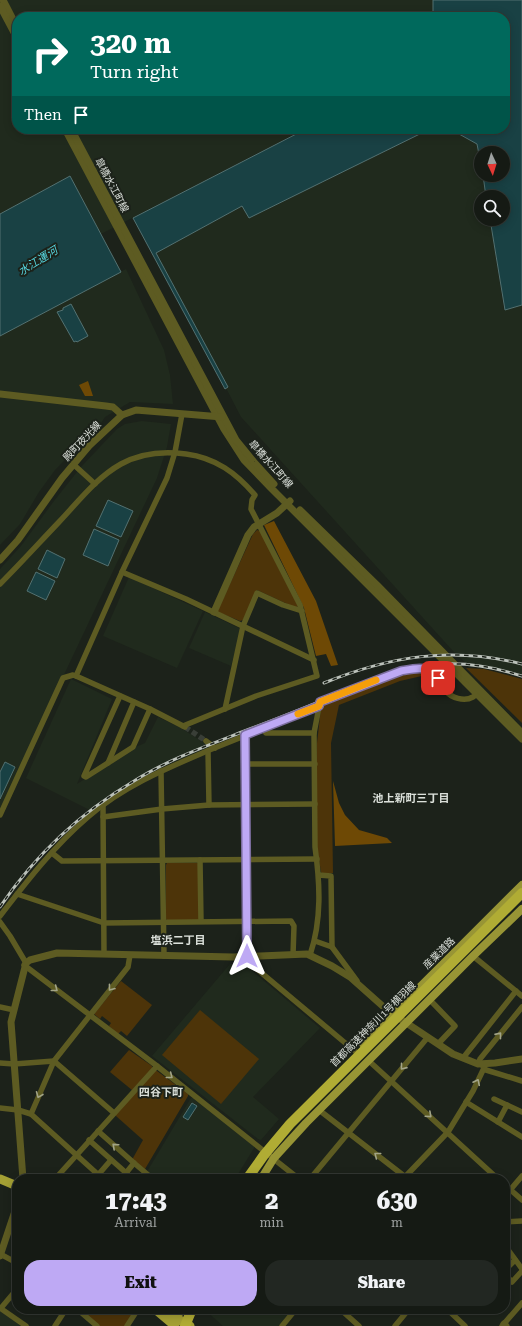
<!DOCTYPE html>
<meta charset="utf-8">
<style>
body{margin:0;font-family:"Roboto Serif","Noto Sans JP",serif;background:#222722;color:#f1f3f6;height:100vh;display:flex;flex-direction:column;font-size:15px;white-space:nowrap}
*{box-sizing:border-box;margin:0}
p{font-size:13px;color:#9da1a0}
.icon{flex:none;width:22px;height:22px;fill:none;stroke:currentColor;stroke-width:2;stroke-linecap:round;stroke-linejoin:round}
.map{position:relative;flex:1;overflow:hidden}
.drawer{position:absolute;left:12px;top:1174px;width:498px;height:140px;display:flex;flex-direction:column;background:#151a14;border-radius:16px;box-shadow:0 2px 10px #0003,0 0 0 1px #343834}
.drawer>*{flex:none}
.banner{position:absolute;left:12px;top:12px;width:498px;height:122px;border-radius:16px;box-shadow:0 2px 10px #0003,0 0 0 1px #343834;background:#00695c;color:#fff;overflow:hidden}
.needle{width:26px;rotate:176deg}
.controls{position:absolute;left:474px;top:146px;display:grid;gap:8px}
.controls a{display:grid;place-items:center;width:36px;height:36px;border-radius:50%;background:#151a14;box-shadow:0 2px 10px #0003,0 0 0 1px #343834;font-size:20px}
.pin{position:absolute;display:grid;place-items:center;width:34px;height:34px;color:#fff;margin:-17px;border-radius:8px;box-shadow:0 2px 6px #0006}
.me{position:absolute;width:44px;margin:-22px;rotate:0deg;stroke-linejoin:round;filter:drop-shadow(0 0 3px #0008)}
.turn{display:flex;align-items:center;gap:14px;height:84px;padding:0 12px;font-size:18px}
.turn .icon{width:52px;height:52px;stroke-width:2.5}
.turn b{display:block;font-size:28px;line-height:34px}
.then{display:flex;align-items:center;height:38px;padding:0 12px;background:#0003;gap:8px;font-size:15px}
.eta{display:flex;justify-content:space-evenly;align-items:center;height:68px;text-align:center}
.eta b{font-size:24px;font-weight:800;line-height:28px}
.action{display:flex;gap:8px;margin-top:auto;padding:8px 12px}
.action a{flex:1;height:46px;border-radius:16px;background:#bea9f4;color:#111;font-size:16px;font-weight:800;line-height:46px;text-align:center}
.action a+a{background:#222722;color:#f1f3f6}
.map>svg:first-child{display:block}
.built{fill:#202a1d}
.green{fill:#4d3409}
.forest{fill:#6e4905}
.water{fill:#194144;stroke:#537171}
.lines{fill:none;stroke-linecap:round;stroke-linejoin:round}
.minor-tunnel{stroke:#393e37;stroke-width:5.5;stroke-dasharray:5.5 3;stroke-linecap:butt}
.minor{stroke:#5d5b22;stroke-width:5.5}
.tertiary{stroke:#5d5b22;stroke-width:7}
.primary{stroke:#989535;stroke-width:8}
.trunk{stroke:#a4a034;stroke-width:9}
.rail-casing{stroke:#bbc1ba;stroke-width:3}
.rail{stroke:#1c221a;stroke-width:1.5;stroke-dasharray:4.5;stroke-linecap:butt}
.motorway-bridge{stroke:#b0ac34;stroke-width:10}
.oneway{stroke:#a2a487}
.route-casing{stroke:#7c6e9f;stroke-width:10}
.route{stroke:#bea9f4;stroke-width:7}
.slow{stroke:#f59e0b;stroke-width:7}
.labels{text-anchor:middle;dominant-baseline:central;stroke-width:4;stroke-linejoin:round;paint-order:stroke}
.street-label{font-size:10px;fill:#dbe0da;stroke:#1c221a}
.water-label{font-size:11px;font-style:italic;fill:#57d9e3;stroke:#1c221a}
.neighbourhood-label{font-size:11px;font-weight:bold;fill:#dbe0da;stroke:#1c221a}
</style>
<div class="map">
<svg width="522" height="1326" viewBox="0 0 522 1326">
<rect width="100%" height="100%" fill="#1c221a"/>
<g class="built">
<polygon points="0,0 433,0 433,17 17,17 17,129 305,129 101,234 70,176 0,214"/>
<polygon points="430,129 450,129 477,144 481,165 481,175 483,175 486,197 481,197 481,219 490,219 504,310 522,305 522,677 497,670 469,666 453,651 241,417 156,253 242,206 249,218"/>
<polygon points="126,269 164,350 170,375 173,404 130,402 105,417 101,423 55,470 39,492 20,524 0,545 0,336"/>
<polygon points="142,421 171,424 167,447 157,478 0,810 0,569 21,546 54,501 81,467 117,429 125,424"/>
<polygon points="129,577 203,611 177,668 103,636"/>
<polygon points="205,612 239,628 241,631 231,666 189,648"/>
<polygon points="71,679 112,699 77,784 133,748 145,743 158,717 181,728 210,747 165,766 141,779 92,811 26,778"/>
<polygon points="230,964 244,964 320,1028 253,1097 279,1119 261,1140 258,1139 152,1056"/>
<polygon points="191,1098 193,1098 254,1145 254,1148 235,1179 155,1179 148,1173 148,1170"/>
<polygon points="204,1309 293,1309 279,1326 223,1326"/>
<polygon points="0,1310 22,1326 0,1326"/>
</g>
<g class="green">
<polygon points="257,530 260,531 298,606 296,608 257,590 243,620 240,621 218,612 218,610 253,534"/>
<polygon points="466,668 484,669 522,679 522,723"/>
<polygon points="417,669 426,675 400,681 339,705 331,743 333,873 322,873 321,872 317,847 317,743 321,708 328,701 383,678"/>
<polygon points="167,863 197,863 199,864 200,918 198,920 167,920 166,919 166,865"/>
<polygon points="121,981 152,1005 127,1036 121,1031 118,1034 109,1026 111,1023 102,1016 100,1019 94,1014"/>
<polygon points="200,1010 259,1059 221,1104 162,1055"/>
<polygon points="129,1050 152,1066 152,1069 132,1090 110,1072"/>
<polygon points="155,1071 157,1071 188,1094 188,1096 145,1169 133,1160 133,1158 143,1140 116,1116 116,1114"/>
<polygon points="80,1309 136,1309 125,1326 100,1326"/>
</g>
<g class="forest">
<polygon points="88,381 93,396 85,396 79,385"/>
<polygon points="274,521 316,601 338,665 331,666 326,654 316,656 304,608 264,525"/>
<polygon points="333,781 339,803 345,815 359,830 387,838 392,843 335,846"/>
</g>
<g class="water">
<polygon points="433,0 522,0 522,305 505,310 490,219 503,219 503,197 486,197 483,175 503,175 503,153 481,153 481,165 477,144 450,129 505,129 505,17 433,17"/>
<polygon points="306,129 430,129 249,218 242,206 156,253 228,387 225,389 133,218"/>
<polygon points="70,176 121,272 0,336 0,214"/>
<polygon points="71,304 88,336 77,342 76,341 74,342 57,312 63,310 63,308"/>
<polygon points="108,500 133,511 121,537 96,526"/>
<polygon points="94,529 119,540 108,566 83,555"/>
<polygon points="47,550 65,559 57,578 38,569"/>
<polygon points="36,572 55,581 46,600 27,591"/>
<polygon points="5,762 15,767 0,799 0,772"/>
<polygon points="192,1103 197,1106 188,1120 183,1117"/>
</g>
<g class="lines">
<polyline class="minor-tunnel" points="185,727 206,741"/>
<g class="minor">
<polyline points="73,464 95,484"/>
<polyline points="122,572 186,599 314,660"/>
<path d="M0 584C20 564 39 543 59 522 78 502 96 478 121 464 141 453 164 451 186 454 216 458 236 473 255 495L252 500 251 509 300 605 317 676 256 696 183 726"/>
<polyline points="76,676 122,572 167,478 175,452 182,414"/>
<polyline points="120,696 84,776 86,777 133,747 150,709"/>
<polyline points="225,709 243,626 257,593 283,605 302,611"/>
<polyline points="263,729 266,733 314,733"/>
<polyline points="245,735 247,956"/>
<polyline points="206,741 215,748"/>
<polyline points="208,751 209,805"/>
<polyline points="108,763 134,702"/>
<polyline points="245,764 315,764"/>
<polyline points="161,771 164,956"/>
<polyline points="103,806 104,954"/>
<polyline points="0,815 63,678 73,675 76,676 150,709 185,727"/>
<polyline points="103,817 162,809 209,805 315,804"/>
<polyline points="52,853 62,861 317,859"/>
<polyline points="200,860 201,921"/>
<polyline points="319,875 331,876 332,947"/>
<polyline points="17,894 104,923 291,921 294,926 293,955"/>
<path d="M0 916C27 881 54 846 88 817 122 787 165 769 207 751 244 736 281 721 319 706"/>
<polyline points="0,922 10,936 26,963"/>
<polyline points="315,941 332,947 357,981"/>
<path d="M310 955C322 920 320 883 315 847L314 733 320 702C342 693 400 665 422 669 430 670 437 675 442 681 444 684 444 687 445 690 451 698 464 702 473 697 475 696 477 693 479 691"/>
<polyline points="251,956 252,965 356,1052"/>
<polyline points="473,956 522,996"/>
<polyline points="24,965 157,1066 299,1179"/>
<polyline points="430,1000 455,1026 438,1044"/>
<polyline points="0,1007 14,1010"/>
<polyline points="463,1058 516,991"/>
<polyline points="369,1061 498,1179"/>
<polyline points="0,1063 14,1064 54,1061 114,1113"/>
<polyline points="478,1064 480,1059 522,1007"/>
<polyline points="482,1065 486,1070 522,1081"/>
<polyline points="494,1099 522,1112"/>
<polyline points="466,1102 522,1137"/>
<polyline points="0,1108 18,1110 31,1114 103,1179"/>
<polyline points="319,1110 408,1179"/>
<polyline points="31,1114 54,1061 128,967 130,955"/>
<polyline points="498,1122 507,1105"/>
<polyline points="98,1131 134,1163 153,1179"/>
<polyline points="89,1140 133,1179"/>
<polyline points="126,1173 134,1163"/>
<polyline points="98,1175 111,1160"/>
<polyline points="55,1179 157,1066"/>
<polyline points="310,1179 428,1037"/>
<polyline points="403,1179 448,1132 473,1091 484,1068"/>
<polyline points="505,1185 522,1200"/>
<polyline points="505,1196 522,1176"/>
<polyline points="505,1222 522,1221"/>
<polyline points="505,1248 509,1251 522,1269"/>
<polyline points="0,1254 17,1263"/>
<polyline points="505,1270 515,1260"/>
<polyline points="505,1274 512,1282 522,1271"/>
<polyline points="0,1308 26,1326"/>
<polyline points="1,1308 17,1289"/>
<polyline points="77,1309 97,1326"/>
<polyline points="340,1309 359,1326"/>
<polyline points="447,1309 465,1326"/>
<polyline points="55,1326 66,1309"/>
<polyline points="127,1326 138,1309"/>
<polyline points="282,1326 296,1309"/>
<polyline points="395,1326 409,1309"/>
<polyline points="502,1326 522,1303"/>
</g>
<g class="tertiary">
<polyline points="3,0 17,27"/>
<polyline points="0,6 17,38"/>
<polyline points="65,129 224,429 244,460 270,487 522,739"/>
<polyline points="71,129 236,440 254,462 274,484"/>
<polyline points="0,394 106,406 113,407 122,415"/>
<polyline points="300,510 377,585 522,733"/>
<polyline points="0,560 18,540 62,478 89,446 122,415 136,410 222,417"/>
<polyline points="214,612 248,535 254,527 277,513 290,501"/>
<polyline points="23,1179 11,1022 26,963 30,960 57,953 233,957 307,954 332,966 350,977 387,1010 453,1054 478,1064 495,1063 522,1059"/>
<polyline points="0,1256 17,1205"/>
<polyline points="504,1324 506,1326"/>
</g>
<g class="primary">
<polyline points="363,1044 522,885"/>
<polyline points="261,1179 274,1158 306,1123 473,956 522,909"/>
<polyline points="175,1323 181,1309"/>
</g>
<g class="trunk">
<polyline points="0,1179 17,1186"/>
<polyline points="155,1309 175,1326"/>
<polyline points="164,1309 171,1315 190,1326"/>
</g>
<defs>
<g id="rail">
<path d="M324 683C390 656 452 646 522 664"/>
<path d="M0 907C35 855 80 813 134 781 169 759 209 745 247 730 291 714 334 696 377 678 431 660 468 659 522 676"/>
</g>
</defs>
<use href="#rail" class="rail-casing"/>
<use href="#rail" class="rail"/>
<g class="motorway-bridge">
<polyline points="247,1179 264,1155 290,1124 522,893"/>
<polyline points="185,1326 192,1309"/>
</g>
</g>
<defs><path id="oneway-chevron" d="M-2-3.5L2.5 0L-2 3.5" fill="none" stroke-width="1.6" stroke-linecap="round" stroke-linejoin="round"/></defs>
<g class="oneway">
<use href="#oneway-chevron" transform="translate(111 988) rotate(128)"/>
<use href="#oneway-chevron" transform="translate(55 989) rotate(38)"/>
<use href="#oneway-chevron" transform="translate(499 1035) rotate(-51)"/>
<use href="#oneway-chevron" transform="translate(403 1067) rotate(129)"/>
<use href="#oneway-chevron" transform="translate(170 1076) rotate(38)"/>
<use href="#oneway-chevron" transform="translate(477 1082) rotate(-64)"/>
<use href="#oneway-chevron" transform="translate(39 1095) rotate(112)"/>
<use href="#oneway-chevron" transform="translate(429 1115) rotate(42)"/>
<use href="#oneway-chevron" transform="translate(115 1146) rotate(-138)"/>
<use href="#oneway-chevron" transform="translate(377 1155) rotate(-142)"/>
</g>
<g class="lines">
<defs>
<path id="route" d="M247 956 245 735 319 706 320 702 401 671C417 668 427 665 438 678"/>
</defs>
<use href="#route" class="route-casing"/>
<use href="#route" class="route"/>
<polyline class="slow" points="298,714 319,706 320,702 376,680"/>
</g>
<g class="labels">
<g class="street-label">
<text transform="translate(112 185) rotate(62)">皐橋水江町線</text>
<text transform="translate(82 441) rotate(-47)">殿町夜光線</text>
<text transform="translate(271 464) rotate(48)">皐橋水江町線</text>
<text transform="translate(439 953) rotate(-45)">産業道路</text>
<text transform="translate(373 1024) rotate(-45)">首都高速神奈川1号横羽線</text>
</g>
<g class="water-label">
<text transform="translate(38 261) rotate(-32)">水江運河</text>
</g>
<g class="neighbourhood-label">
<text x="411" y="798">池上新町三丁目</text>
<text x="178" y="940">塩浜二丁目</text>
<text x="161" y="1092">四谷下町</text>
</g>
</g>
</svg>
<div class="controls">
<a><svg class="needle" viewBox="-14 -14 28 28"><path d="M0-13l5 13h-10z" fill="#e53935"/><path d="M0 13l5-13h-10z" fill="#9da1a0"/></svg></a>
<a><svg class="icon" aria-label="search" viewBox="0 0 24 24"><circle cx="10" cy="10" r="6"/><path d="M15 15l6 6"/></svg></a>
</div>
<div class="pin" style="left:438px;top:678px;background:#d93025"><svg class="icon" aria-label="arrive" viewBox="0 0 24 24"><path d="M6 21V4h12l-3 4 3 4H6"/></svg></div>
<svg class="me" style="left:247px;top:956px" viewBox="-20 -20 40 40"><path d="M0-17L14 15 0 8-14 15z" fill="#bea9f4" stroke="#fff" stroke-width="4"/></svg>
<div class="banner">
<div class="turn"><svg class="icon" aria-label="right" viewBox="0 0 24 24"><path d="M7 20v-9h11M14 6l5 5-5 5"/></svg><div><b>320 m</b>Turn right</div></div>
<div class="then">Then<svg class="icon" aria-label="arrive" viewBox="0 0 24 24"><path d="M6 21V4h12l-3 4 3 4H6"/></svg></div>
</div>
<section class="drawer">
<div class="eta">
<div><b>17:43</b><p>Arrival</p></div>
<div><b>2</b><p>min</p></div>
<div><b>630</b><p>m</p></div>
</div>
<div class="action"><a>Exit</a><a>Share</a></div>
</section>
</div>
